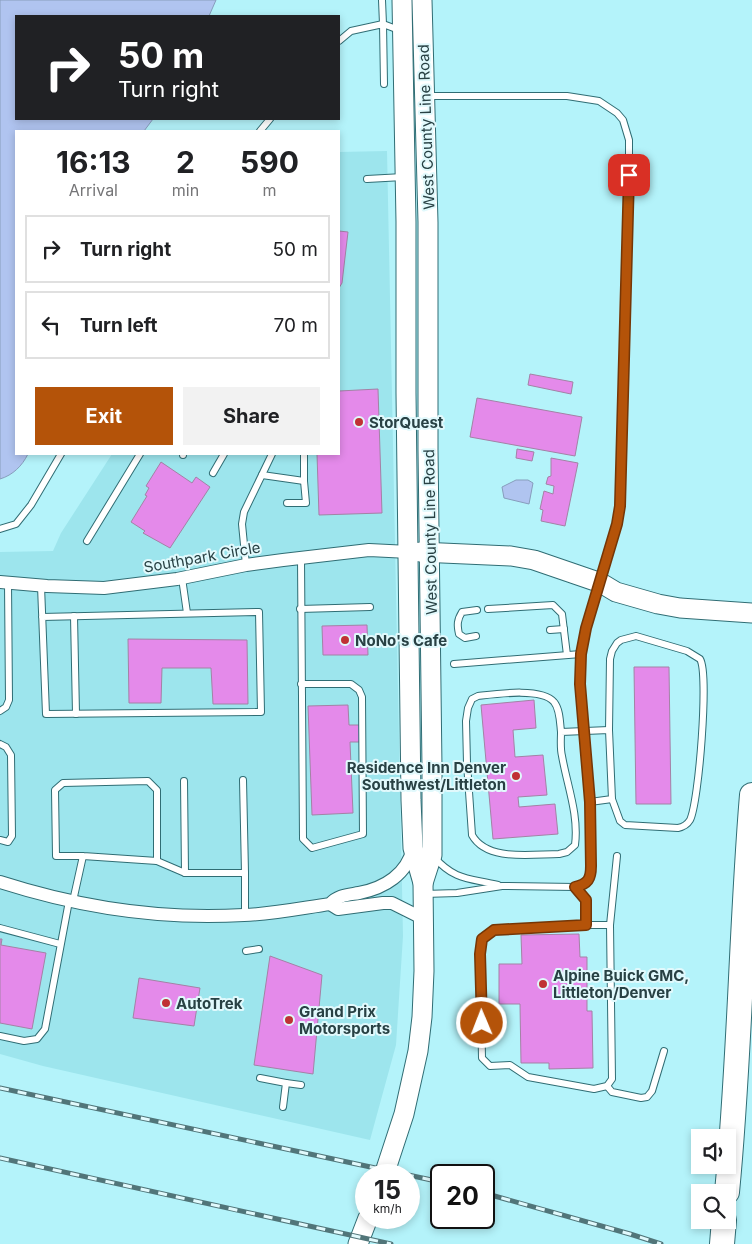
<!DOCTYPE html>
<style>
body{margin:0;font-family:Inter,sans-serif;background:#f2f2f2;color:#202124;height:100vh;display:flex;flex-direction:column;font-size:19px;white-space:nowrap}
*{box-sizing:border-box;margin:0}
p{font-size:16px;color:#757577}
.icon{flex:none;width:28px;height:28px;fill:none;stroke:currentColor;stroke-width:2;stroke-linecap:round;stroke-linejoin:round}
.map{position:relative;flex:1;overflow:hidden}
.sheet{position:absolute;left:15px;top:130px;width:325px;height:325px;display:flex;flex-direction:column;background:#fff;border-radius:0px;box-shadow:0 2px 8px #0003}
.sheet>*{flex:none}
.top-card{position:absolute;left:15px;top:15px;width:325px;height:105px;border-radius:0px;box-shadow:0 2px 8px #0003;background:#202124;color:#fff;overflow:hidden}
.tools{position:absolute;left:691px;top:1129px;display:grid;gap:10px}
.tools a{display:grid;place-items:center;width:45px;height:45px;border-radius:0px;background:#fff;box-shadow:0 2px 8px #0003;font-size:25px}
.speed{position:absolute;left:355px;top:1164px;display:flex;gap:10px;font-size:25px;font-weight:700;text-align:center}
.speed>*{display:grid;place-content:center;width:65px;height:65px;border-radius:50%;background:#fff;box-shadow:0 2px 8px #0003;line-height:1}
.speed small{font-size:12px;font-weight:400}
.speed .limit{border:2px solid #111;border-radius:8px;background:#fff;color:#111}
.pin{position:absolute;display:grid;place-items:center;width:42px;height:42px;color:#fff;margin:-21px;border-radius:10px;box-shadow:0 2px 8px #0006}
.me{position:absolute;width:55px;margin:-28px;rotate:359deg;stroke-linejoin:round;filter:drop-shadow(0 0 4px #0008)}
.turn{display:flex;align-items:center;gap:18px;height:105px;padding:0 20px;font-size:22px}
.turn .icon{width:65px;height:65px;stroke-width:2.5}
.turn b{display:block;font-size:35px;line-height:42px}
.eta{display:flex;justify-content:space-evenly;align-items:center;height:85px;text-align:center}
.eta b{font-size:30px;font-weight:700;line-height:35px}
.cta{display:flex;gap:10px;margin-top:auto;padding:10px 20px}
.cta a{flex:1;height:58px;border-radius:0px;background:#b45309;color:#fff;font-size:20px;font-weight:700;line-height:58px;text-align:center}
.cta a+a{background:#f2f2f2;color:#202124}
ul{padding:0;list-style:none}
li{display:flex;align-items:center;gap:15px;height:68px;margin:0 10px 8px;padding:0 10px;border:2px solid #e0e0e0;border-radius:0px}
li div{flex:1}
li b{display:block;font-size:19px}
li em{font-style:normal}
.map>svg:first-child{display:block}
.built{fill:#9de5ed}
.water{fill:#b0c4f0;stroke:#879dbc}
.building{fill:#e48aea;stroke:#a382a5}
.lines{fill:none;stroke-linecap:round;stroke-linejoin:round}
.lane-casing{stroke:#306d74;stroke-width:8}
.street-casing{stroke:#306d74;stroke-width:14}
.secondary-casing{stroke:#306d74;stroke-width:21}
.highway-casing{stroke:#306d74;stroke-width:26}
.lane{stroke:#fff;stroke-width:6}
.street{stroke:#fff;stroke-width:12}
.secondary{stroke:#fff;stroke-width:19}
.highway{stroke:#fff;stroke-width:24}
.rail-casing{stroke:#517579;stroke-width:5}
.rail{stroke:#e1f9fc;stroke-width:3;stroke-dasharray:9;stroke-linecap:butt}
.route-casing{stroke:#753606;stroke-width:12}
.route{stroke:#b45309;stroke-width:9}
.poi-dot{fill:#c03134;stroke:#e1f9fc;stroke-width:2}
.labels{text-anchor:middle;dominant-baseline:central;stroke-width:4;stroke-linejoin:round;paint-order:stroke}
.street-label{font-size:15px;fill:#284144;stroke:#e1f9fc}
.poi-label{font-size:15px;font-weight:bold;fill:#284144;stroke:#e1f9fc;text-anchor:start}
</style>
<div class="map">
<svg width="752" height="1244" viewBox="0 0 752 1244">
<rect width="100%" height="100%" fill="#b4f3fa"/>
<polygon class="built" points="387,151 403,936 396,1045 370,1140 43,1066 0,1054 0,552 53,551 61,533 112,454 339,454 339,152"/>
<g class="water">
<path d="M0 0H216L209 16H16V119H153L144 131H16V454H28C22 466 13 475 0 479Z"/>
<polygon points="516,480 528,480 533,483 529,504 504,498 502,487"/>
</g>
<g class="building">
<polygon points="339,231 348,232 342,283 339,288"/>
<polygon points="530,374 573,382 571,394 528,385"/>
<polygon points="378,389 382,513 319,515 317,454 339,454 339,391"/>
<polygon points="477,398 582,417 575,456 470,437"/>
<polygon points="517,449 534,452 532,461 516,458"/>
<polygon points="551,458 578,463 565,526 541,521 543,510 540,509 544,491 553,494 554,486 546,484 548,477 551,476"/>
<polygon points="161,462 192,483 196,477 210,487 170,548 143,533 145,531 131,522 147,496 145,495 149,488 146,486"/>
<polygon points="367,625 368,655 323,655 322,626"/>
<polygon points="128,639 247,640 248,704 213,704 211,668 162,668 161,703 129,703"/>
<polygon points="634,667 669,667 671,804 636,804"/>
<polygon points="534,700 536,728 513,730 515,757 543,755 547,795 518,797 519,807 555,804 558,834 493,839 481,705"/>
<polygon points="348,705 349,725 360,725 360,742 350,742 353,813 312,815 308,706"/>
<polygon points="579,934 580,957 587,957 587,1011 592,1011 593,1068 549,1069 549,1063 521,1063 520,1004 499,1004 499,964 522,964 521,935"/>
<polygon points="0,939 2,939 1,945 46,953 32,1029 0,1023"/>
<polygon points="270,956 322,975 313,1074 254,1065"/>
<polygon points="139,978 200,988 194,1026 133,1018"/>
</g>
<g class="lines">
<defs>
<g id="lane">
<polyline points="382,0 383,24 399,30"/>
<polyline points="339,41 351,31 383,24 384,84"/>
<polyline points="260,131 270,119"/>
<polyline points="367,179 403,177"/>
<polyline points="183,455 183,454"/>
<polyline points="213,473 224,454"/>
<polyline points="262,475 304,481 304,454"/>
<polyline points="287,503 306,503 304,481"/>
<polyline points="0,529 16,524 31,505 61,454"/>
<polyline points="87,541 140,454"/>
<polyline points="301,558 303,839 312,848 363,834 362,697 359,690 351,684 301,684"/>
<polyline points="246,565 242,524 244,512 272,454"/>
<polyline points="182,578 187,613"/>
<polyline points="41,586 46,714 261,712 259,612 42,617"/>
<polyline points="300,609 370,607"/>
<polyline points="488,609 553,605 562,614 567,655"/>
<polyline points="74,616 76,714"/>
<polyline points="550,630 564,629"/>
<path d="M476 636 465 638 459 634C457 625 457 620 462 612L477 610"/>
<polyline points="454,664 581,654"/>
<polyline points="0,711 6,707 9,700 8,583"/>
<path d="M609 730 610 659 612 651 617 643 621 640 636 636 687 651 700 659C709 673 699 802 690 820 687 825 683 827 678 828L625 825 620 821 612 799"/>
<path d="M561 732C561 740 560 748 562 756 567 785 579 815 575 845L567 852 559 854C532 854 487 862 472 835L467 763 466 721 468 708 472 699 478 696C495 694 542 687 554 702 560 709 560 723 561 732L609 730 612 799 590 802"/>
<polyline points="0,744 6,747 11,755 12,836 8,842 0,840"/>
<polyline points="243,780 245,873"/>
<polyline points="184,781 185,873"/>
<path d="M434 857C455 881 470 878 498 885"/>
<polyline points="157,861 185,873 245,873 245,915"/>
<polyline points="575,887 586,900 586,925 495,930 482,939 480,954 482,1058 490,1066 510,1065 528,1077 594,1089 607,1086 612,1079 610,925 586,925"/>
<polyline points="424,894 457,893 502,886 575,887 582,886 588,882 591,875 591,866 590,802 580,684 582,651 583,638 617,524 620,506 629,154 629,140 623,120 617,113 599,101 567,96 426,96"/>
<polyline points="73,901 83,856 56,856 55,790 63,783 148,781 157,790 157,861 83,856"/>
<polyline points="610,925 617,856"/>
<polyline points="0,928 60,944"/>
<polyline points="246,951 259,949"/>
<polyline points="0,1036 24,1041 37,1039 45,1029 69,901"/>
<polyline points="260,1078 286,1083 283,1107"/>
<polyline points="286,1083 301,1085"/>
<polyline points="607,1086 612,1092 641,1098 647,1097 652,1091 664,1051"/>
</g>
<g id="street">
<polyline points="0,582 47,586 104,588 177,579 246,565 283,560 369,550 409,552"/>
<path d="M0 882C78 907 162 920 244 915 273 914 302 908 330 904 338 895 348 895 359 893 385 888 407 874 413 848"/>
<polyline points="330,904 338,909 383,903 392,903 422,918"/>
</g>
<g id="secondary">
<polyline points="422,0 428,222 428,450 432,768 432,855 423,883"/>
<polyline points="420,552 511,556 534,560 601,583 616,592 658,604 680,608 752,613"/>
<polyline points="384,1175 404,1114 418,1051 422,1017 424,971 423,883 413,848 411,800 406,393 406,222 402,0"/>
<polyline points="358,1244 368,1218"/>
</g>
<g id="highway">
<path d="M727 1192C740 1060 741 927 752 795"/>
<polyline points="722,1244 724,1220"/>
</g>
</defs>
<use href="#lane" class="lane-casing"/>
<use href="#street" class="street-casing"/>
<use href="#secondary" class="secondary-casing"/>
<use href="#highway" class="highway-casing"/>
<use href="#lane" class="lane"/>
<use href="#street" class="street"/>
<use href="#secondary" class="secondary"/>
<use href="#highway" class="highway"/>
<defs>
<g id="rail">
<polyline points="0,1088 441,1182"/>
<polyline points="0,1158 391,1244"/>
<polyline points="484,1193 630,1234 661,1244"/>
</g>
</defs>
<use href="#rail" class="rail-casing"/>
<use href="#rail" class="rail"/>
</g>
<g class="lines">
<defs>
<path id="route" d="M482 1023 480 954 482 939 494 930 586 925V900L575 887C588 884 591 879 591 866L590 802 580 684 581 654 586 628 617 524 620 506 629 175"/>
</defs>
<use href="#route" class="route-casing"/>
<use href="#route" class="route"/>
</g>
<g class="poi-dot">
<circle cx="359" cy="422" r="5"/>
<circle cx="345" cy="640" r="5"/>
<circle cx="516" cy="776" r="5"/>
<circle cx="543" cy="984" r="5"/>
<circle cx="166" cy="1003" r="5"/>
<circle cx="289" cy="1020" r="5"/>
</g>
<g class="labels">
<g class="street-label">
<text transform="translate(426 127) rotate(-92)">West County Line Road</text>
<text transform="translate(430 532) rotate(-91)">West County Line Road</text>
<text transform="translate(202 557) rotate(-10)">Southpark Circle</text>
</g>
<g class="poi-label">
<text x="369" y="422">StorQuest</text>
<text x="355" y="640">NoNo's Cafe</text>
<text x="506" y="767" text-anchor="end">Residence Inn Denver<tspan x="506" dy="17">Southwest/Littleton</tspan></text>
<text x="553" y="975">Alpine Buick GMC,<tspan x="553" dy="17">Littleton/Denver</tspan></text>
<text x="176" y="1003">AutoTrek</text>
<text x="299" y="1011">Grand Prix<tspan x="299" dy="17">Motorsports</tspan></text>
</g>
</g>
</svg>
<div class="tools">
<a><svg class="icon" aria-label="sound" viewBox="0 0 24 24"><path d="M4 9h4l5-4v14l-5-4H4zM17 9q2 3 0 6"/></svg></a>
<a><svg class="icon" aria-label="search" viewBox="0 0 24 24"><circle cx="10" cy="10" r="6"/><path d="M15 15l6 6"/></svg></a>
</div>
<div class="speed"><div>15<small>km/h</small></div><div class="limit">20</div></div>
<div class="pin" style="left:629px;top:175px;background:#d93025"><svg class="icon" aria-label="arrive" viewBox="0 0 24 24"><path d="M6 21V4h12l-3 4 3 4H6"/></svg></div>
<svg class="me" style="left:482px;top:1023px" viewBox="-20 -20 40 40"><circle r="17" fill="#b45309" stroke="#fff" stroke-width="3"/><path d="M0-11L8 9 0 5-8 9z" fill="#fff"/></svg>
<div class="top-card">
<div class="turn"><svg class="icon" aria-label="right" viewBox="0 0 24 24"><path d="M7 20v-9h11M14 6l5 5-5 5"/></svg><div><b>50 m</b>Turn right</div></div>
</div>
<section class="sheet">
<div class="eta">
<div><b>16:13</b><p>Arrival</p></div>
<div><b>2</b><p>min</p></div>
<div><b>590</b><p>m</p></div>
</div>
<ul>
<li><svg class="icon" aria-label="right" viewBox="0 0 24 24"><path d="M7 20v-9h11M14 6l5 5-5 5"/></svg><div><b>Turn right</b></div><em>50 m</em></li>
<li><svg class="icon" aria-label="left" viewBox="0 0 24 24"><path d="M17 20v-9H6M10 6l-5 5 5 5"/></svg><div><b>Turn left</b></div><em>70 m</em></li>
</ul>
<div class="cta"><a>Exit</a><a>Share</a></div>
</section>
</div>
